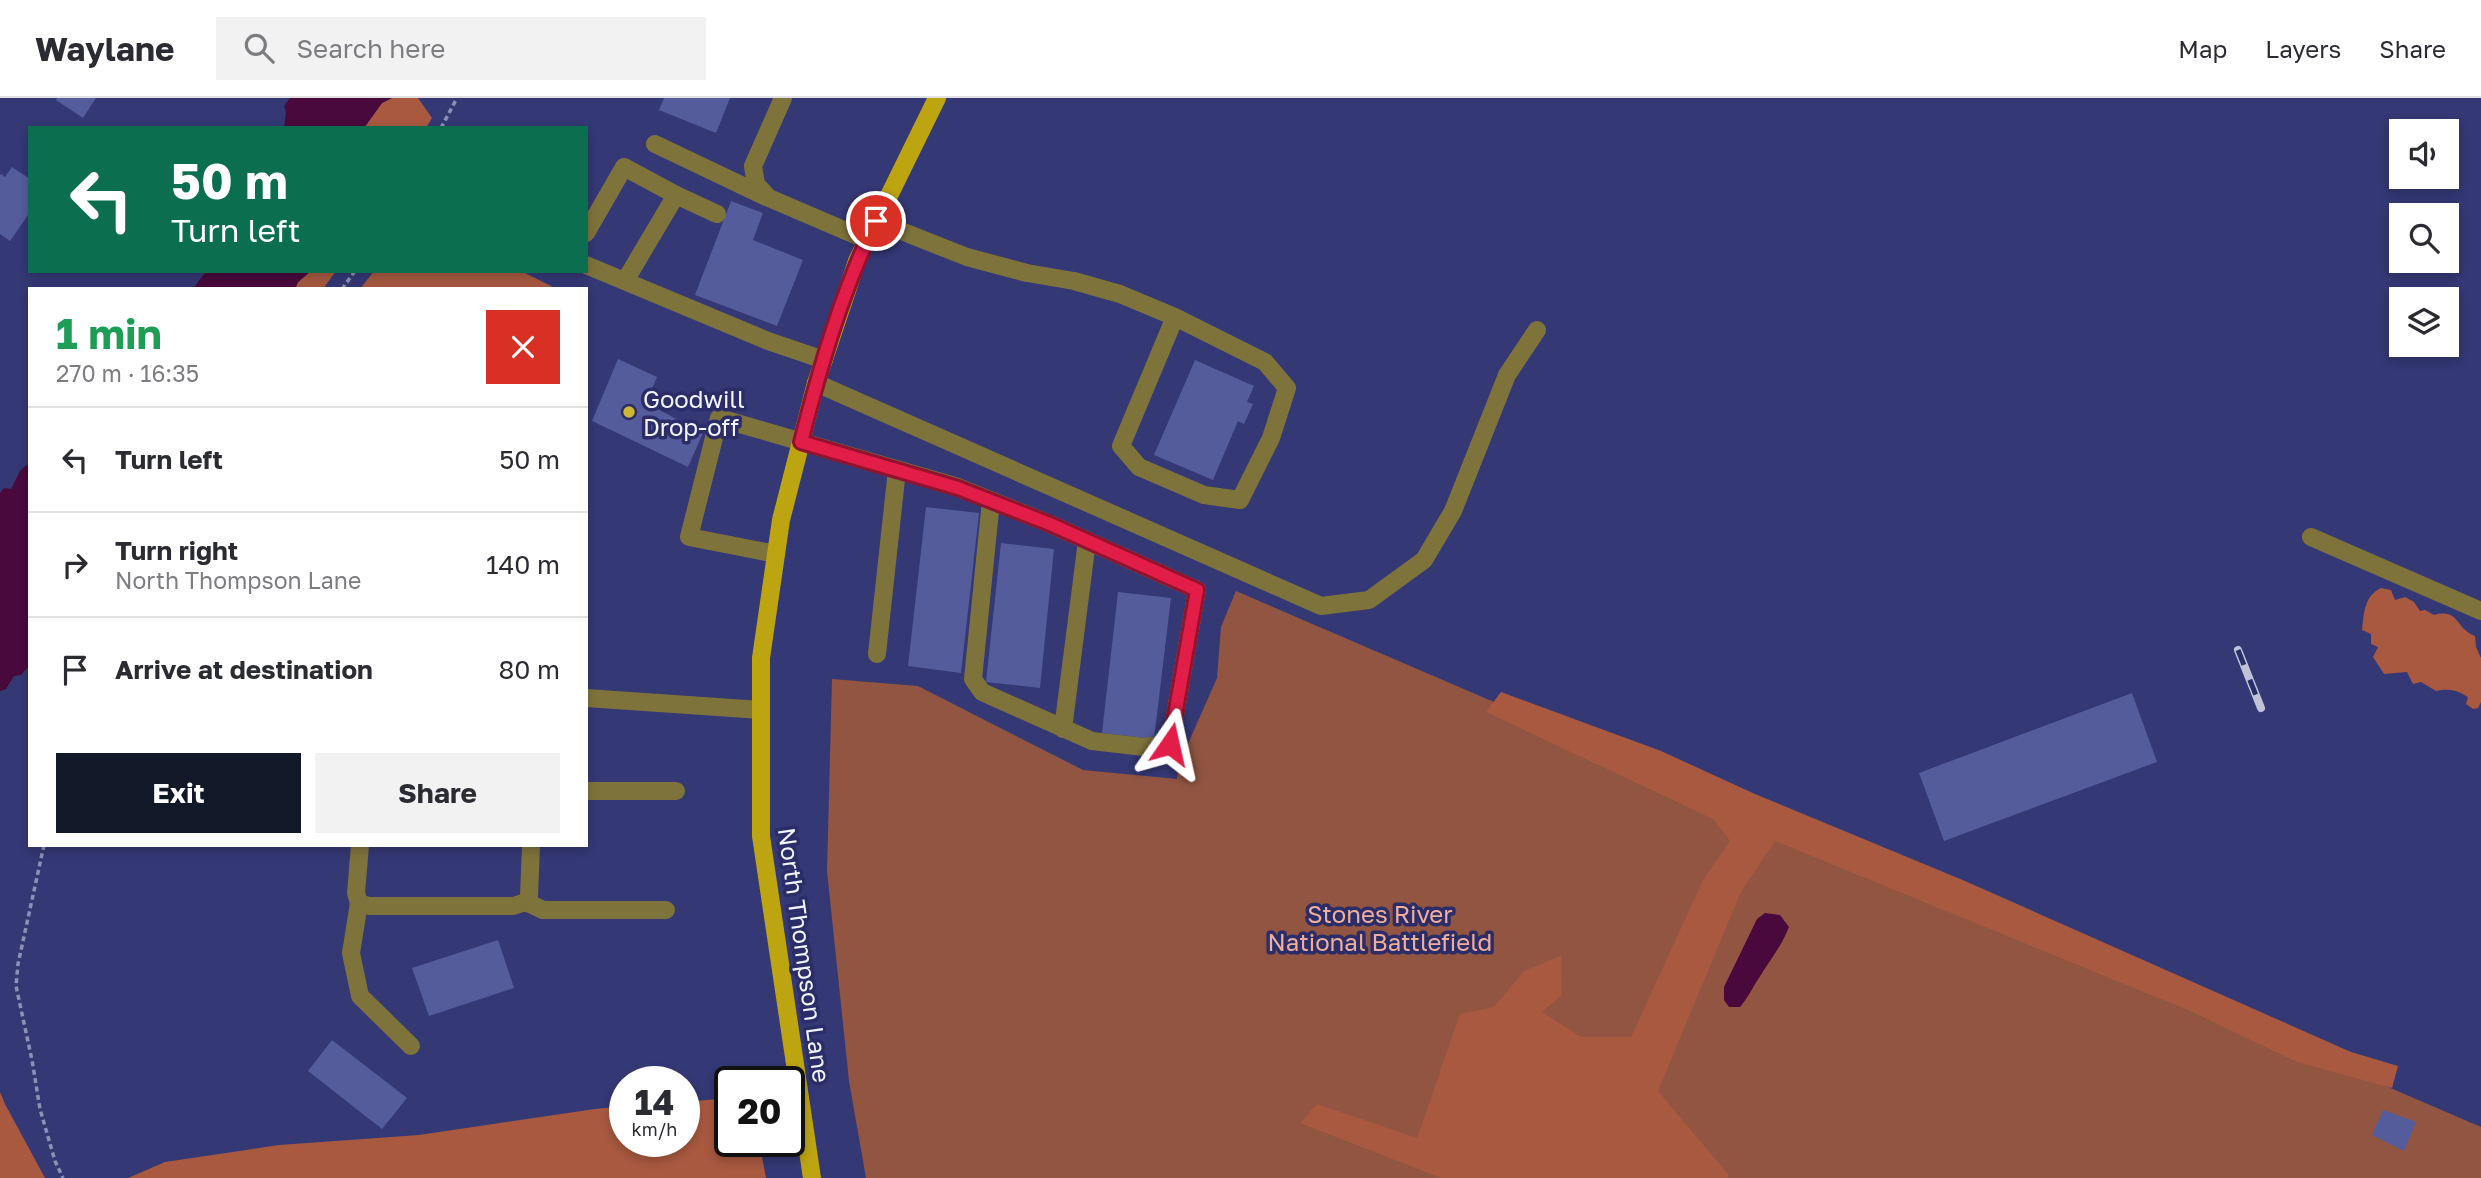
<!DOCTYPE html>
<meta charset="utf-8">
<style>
body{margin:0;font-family:"Golos Text",sans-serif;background:#f2f2f3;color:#2b2b33;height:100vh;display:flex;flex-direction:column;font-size:26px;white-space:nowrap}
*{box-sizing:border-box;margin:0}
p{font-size:23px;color:#7c7c81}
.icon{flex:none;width:38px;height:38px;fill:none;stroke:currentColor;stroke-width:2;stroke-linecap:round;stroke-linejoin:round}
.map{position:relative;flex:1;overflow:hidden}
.drawer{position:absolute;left:28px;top:189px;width:560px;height:560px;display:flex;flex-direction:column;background:#fff;border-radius:0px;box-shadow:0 4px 10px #0003}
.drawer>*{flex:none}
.guide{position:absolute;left:28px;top:28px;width:560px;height:147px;border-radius:0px;box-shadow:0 4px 10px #0003;background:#0b6e4f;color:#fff;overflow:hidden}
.tools{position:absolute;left:2389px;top:21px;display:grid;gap:14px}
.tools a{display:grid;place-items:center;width:70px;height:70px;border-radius:0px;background:#fff;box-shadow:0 4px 10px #0003;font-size:35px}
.speed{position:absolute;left:609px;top:968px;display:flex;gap:14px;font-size:35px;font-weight:700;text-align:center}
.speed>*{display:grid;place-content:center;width:91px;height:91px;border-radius:50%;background:#fff;box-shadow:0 4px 10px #0003;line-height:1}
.speed small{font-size:18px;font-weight:400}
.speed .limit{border:4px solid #111;border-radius:10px;background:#fff;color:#111}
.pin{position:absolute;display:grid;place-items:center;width:60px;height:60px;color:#fff;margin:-30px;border:4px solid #fff;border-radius:50%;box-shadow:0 2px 7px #0007}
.me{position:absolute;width:77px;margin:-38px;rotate:11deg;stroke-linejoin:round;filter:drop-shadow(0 0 5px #0008)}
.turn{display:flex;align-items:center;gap:24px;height:147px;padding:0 28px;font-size:32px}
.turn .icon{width:91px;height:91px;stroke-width:2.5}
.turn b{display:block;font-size:49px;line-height:60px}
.round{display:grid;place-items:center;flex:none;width:74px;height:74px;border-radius:0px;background:#f2f2f3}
.summary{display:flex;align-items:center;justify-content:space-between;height:119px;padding:0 28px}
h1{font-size:42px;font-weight:700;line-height:52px;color:#1e9e55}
.primary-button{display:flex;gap:14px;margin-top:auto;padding:14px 28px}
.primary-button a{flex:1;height:80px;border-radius:0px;background:#111827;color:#fff;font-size:28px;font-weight:700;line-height:80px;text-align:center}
.primary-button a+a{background:#f2f2f3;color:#2b2b33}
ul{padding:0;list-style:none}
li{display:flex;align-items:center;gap:21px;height:105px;padding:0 28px;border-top:2px solid #e1e1e2}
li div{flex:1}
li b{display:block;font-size:26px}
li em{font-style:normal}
header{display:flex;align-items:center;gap:42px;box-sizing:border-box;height:98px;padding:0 35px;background:#fff;border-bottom:2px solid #e1e1e2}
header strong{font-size:33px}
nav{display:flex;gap:38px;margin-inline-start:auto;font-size:24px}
.search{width:490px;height:63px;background:#f2f2f3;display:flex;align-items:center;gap:18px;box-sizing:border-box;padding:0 24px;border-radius:0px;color:#7c7c81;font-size:26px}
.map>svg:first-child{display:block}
.green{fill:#915542}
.forest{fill:#a85940}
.water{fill:#49093d}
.building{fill:#555c9c}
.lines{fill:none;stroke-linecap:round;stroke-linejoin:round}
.path{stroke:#8e91b4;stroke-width:3.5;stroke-dasharray:5 3.5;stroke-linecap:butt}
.minor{stroke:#7f733c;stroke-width:18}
.major{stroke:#bda411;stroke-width:18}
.rail-casing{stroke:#c0c3d8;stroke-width:8}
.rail{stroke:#2b2d68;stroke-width:5;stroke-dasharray:16;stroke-linecap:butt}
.route-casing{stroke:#92132f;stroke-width:18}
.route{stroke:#e11d48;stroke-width:12}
.poi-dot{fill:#d1b736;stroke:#2b2d68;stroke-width:2.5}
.labels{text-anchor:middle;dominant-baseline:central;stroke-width:7;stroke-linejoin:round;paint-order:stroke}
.poi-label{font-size:24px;fill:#f3f5fc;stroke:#2b2d68;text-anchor:start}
.park-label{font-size:24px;fill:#f1ae99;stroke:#2b2d68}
.street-label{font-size:24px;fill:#f3f5fc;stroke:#2b2d68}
</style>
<header>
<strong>Waylane</strong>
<div class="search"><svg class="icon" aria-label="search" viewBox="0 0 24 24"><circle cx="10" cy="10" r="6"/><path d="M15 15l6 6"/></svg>Search here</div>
<nav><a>Map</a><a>Layers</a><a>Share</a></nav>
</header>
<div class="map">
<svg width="2481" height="1080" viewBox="0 0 2481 1080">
<rect width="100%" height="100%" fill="#343874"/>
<polygon class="green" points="1236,493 2481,1029 2481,1080 866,1080 849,983 827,773 832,581 918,588 1083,672 1177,681 1179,666 1217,580 1221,529"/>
<g class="forest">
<polygon points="392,0 418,0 432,20 426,30 364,30 382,5"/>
<polygon points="311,173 336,173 323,191 295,191 298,184"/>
<polygon points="374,173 521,173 557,191 360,191"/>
<path d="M2381 490 2391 492 2395 502 2405 499 2414 504 2420 513 2425 512 2434 517C2460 510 2455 531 2475 538L2476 549 2481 560V604L2478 610 2473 611 2466 606 2468 599C2457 592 2449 590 2436 593L2421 584 2413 586 2407 574 2384 576 2373 559 2378 549 2371 546V536L2362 532C2364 515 2364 498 2381 490Z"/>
<polygon points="1501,594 1661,653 1755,696 1965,783 2351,954 2398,968 2392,990 2297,964 2190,913 1775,743 1741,794 1658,993 1728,1076 1728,1080 1441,1080 1300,1025 1317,1006 1417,1040 1460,916 1494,909 1524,873 1562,857 1561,898 1542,914 1581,939 1631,939 1703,782 1730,743 1713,721 1486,614"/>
<polygon points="0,994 5,1006 45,1080 0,1080"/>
<polygon points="730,1000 730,1043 759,1043 766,1080 128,1080 165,1064 279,1047 419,1037 595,1011 625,1008 625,1043 684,1043 684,1004"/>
</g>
<g class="water">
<polygon points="290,0 392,0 382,5 364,30 284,30 286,14 284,8"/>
<polygon points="206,173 311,173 298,184 295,191 193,191"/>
<polygon points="30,364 30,567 21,577 14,578 6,591 0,593 0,395 4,390 11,391 20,373"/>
<path d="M1765 815 1780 817 1789 829C1781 849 1770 862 1759 880 1752 890 1748 900 1740 909H1729L1724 902V889L1757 821Z"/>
</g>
<g class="building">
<polygon points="57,0 96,0 83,20 56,2"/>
<polygon points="664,0 730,0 716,35 659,12"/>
<polygon points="12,69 30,81 30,114 10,143 0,136 0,77 1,76 5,79"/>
<polygon points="731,103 763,115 753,142 803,162 777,228 695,197"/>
<polygon points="618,261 657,279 646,305 703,335 688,369 592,323"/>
<polygon points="1195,262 1254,288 1247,304 1253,306 1244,326 1238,323 1213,382 1154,357"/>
<polygon points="926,409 979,415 961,575 908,568"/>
<polygon points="1001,445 1054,451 1040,590 986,584"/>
<polygon points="1118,494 1171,500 1154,641 1102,635"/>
<polygon points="2132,595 2157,664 1944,743 1919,675"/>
<polygon points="498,842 514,890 429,918 412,870"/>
<polygon points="332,942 407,1000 382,1031 308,973"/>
<polygon points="2383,1012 2416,1024 2404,1053 2372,1037"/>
</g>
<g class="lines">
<g class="path">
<polyline points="441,30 457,0"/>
<polyline points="342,191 355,173"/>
<polyline points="44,747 18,866 16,888 32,962 40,1011 55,1063 63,1080"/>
</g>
<g class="minor">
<polyline points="783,0 753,68 756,86 769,100 867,142"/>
<polyline points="655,46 766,99"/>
<polyline points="676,97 717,116"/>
<polyline points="876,123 967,159 1027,175 1074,183 1120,196 1175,219 1265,264 1287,290 1271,340 1240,402 1204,397 1139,369 1121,348 1175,219"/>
<polyline points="586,135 624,69 676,97 625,183"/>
<polyline points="586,167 768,243 824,262"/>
<polyline points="816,285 1321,508 1369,502 1424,462 1453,413 1507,277 1537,232"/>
<polyline points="2311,439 2481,513"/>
<polyline points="776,456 689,439 719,320 958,389 1050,426 1197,492 1170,646 1144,649 1092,643 982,594 973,581 991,403"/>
<polyline points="877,556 897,372"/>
<polyline points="586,600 761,612"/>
<polyline points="1063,631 1087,443"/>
<polyline points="586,693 676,693"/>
<polyline points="360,747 356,795 359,805 369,808 513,808 526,804 529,798 531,747"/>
<polyline points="526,804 543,812 666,812"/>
<polyline points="359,805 351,855 360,898 411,948"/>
</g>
<polyline class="major" points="812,1080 761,738 761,560 781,422 816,285 857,163 937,0"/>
<defs>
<polyline id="rail" points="2238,552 2261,610"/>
</defs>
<use href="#rail" class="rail-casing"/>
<use href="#rail" class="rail"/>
</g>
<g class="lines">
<defs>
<path id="route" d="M876 123C842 193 820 269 801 344L958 390 1050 426 1197 492 1170 646"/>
</defs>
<use href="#route" class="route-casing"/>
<use href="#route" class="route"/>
</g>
<circle class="poi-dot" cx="629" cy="314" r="7"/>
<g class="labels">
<g class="poi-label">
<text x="643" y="300">Goodwill<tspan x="643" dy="28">Drop-off</tspan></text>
</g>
<g class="park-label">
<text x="1380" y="815">Stones River<tspan x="1380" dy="28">National Battlefield</tspan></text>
</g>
<g class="street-label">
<text transform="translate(805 857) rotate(82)">North Thompson Lane</text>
</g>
</g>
</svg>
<div class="tools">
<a><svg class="icon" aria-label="sound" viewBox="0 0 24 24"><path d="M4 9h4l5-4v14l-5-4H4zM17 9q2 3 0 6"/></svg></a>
<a><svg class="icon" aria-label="search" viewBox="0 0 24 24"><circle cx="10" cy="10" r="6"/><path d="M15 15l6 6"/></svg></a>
<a><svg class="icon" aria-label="layers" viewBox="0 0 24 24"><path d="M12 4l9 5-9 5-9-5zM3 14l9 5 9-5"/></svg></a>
</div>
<div class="speed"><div>14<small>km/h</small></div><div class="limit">20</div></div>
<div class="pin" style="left:876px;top:123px;background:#d93025"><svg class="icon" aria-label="arrive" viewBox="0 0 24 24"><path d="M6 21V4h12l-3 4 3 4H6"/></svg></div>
<svg class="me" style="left:1170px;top:646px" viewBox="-20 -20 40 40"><path d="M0-17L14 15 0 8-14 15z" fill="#e11d48" stroke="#fff" stroke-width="4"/></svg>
<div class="guide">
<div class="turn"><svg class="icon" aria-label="left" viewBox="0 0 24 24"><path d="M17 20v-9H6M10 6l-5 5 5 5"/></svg><div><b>50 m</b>Turn left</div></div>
</div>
<section class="drawer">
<div class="summary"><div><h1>1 min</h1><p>270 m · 16:35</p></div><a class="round" style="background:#d93025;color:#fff"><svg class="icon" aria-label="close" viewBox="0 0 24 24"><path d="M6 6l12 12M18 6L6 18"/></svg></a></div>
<ul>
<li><svg class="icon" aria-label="left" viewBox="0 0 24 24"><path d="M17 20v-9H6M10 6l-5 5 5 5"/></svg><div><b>Turn left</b></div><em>50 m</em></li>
<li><svg class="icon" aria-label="right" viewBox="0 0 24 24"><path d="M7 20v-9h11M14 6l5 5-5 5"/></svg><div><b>Turn right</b><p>North Thompson Lane</p></div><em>140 m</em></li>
<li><svg class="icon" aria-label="arrive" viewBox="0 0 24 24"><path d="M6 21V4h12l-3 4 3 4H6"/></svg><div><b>Arrive at destination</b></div><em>80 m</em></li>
</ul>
<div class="primary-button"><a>Exit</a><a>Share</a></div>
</section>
</div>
